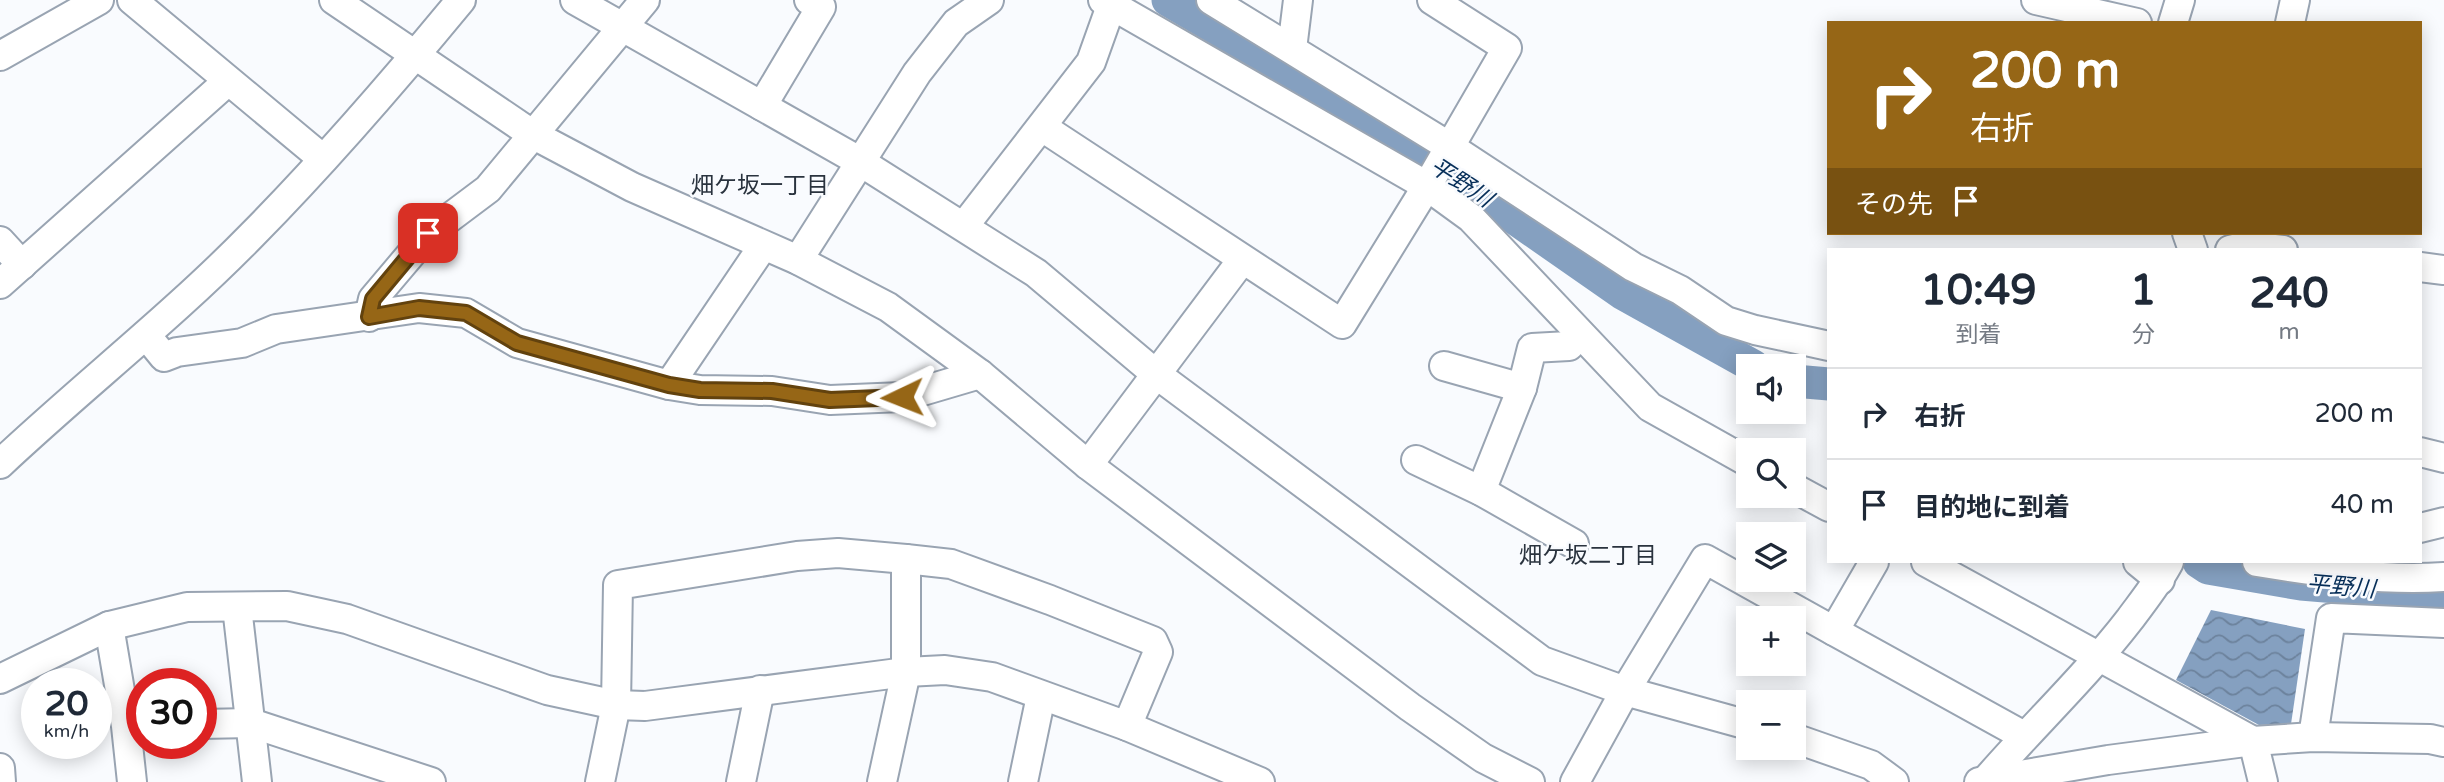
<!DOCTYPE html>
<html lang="ja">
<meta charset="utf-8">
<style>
body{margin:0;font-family:"Varela Round","Noto Sans JP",sans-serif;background:#f2f2f3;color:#1f2937;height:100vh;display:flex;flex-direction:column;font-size:26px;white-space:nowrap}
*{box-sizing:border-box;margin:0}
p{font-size:23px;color:#747a83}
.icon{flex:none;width:38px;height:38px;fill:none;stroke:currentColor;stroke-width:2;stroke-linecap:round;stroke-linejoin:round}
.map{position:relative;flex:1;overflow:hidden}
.drawer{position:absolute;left:1827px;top:248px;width:595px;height:315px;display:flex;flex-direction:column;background:#fff;border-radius:0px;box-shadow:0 4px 18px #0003}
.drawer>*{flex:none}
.hud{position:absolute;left:1827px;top:21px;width:595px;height:214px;border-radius:0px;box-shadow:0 4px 18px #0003;background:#966616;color:#fff;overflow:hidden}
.tools{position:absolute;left:1736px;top:354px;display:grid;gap:14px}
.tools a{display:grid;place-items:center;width:70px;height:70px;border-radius:0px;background:#fff;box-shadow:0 4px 18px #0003;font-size:35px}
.speed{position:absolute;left:21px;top:668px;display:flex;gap:14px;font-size:35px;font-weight:700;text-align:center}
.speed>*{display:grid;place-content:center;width:91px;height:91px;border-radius:50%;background:#fff;box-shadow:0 4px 18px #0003;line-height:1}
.speed small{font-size:18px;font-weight:400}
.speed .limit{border:10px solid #d22;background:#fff;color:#111}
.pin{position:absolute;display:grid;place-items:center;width:60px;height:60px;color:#fff;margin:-30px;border-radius:14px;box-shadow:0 4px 10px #0006}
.me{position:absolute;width:77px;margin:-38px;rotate:268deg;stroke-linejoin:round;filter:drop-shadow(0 0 5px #0008)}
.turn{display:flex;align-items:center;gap:24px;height:147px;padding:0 28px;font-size:32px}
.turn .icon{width:91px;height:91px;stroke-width:2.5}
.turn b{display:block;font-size:49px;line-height:60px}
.then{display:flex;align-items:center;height:66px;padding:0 28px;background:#0003;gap:14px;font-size:26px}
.eta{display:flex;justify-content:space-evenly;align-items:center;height:119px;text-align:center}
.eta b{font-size:42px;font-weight:700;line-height:49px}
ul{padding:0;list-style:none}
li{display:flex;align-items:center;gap:21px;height:91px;padding:0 28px;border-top:2px solid #e0e1e3}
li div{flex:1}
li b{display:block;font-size:26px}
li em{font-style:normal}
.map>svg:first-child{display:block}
.water{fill:url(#water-waves)}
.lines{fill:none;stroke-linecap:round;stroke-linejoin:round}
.river{stroke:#85a0c0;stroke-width:33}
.minor-casing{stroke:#99a4b2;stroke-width:32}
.minor{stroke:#fff;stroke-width:28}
.route-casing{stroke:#62420e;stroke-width:18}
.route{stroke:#966616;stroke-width:12}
.labels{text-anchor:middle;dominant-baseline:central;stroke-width:5;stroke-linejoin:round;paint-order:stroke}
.water-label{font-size:23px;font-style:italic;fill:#072f59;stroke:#f9fbfe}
.neighbourhood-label{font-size:23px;fill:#2a333e;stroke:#f9fbfe}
</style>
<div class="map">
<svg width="2444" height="782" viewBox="0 0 2444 782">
<defs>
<pattern id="water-waves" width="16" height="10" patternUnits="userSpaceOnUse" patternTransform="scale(1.75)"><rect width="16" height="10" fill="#85a0c0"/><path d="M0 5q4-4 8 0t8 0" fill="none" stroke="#6c829c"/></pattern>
</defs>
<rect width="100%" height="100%" fill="#f9fbfe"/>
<polygon class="water" points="2211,610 2305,629 2291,724 2259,725 2176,680"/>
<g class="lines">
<g class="river">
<polyline points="1168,0 1226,34 1470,187 1622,293 1753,366"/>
<polyline points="1794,381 1829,384"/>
<polyline points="2199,562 2208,568 2301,584 2444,596"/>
</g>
<defs>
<g id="minor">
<polyline points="132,0 323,159"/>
<polyline points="334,0 532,134 632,187 798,260 888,307 980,374 1088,465 1410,707 1483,758 1530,782"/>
<polyline points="575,0 859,161 1036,273 1156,374 1542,661 1625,691 1748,725"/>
<polyline points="1103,0 1427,186 1471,218 1650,407 1748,462"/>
<polyline points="1211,0 1450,147 1633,267 1680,290 1726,321 1755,330 1829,346"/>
<polyline points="2036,0 2137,23"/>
<polyline points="2173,23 2180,0"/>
<polyline points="2290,23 2295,0"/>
<polyline points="1292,49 1298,0"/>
<polyline points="0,56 99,0"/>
<polyline points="762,106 821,7 809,0"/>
<polyline points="1042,127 1342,324 1427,186 1507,48 1432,0"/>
<polyline points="964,226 1091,62 1111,6"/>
<polyline points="2187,233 2193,250"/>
<polyline points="0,241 22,265"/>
<polyline points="2230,250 2247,246 2283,250"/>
<polyline points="798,260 917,73 956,23 989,0"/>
<polyline points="2420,267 2444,270"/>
<polyline points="0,284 228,81"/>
<polyline points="369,317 373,299 428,234 488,189 645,0"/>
<polyline points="146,335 164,357 177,352 242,343 276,329 419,308 466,313 517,343 669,385 700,390 772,391 830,400 902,397 980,374"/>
<polyline points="1444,366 1522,388"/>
<polyline points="669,385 763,246"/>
<polyline points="2420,452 2444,458"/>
<polyline points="1416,460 1481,491 1574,544"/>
<path d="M0 464C83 386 173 316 252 235 326 160 395 80 461 0"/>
<polyline points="1088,465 1242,260"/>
<polyline points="1794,488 1829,507"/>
<polyline points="1481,491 1522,388 1532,348 1569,346 1580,334"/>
<polyline points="2420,528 2444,522"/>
<polyline points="1874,562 1834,631 2024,736"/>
<polyline points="1926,562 2253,741 2263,782"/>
<polyline points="2138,562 2160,580"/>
<path d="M2257 562C2319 572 2381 581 2444 577"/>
<polyline points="237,607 257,782"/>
<polyline points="109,626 126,726 132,782"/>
<polyline points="0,679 109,626 187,607 287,606 347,619 547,690 616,705 645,706 906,672 945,670 992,677 1127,726 1260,782"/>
<polyline points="201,724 251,723 431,782"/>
<polyline points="2313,737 2331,618 2444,623"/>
<polyline points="1794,738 1871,765 1894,782"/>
<polyline points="0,768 1,782"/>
<path d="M1987 779C2034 725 2086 676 2130 619 2144 600 2158 583 2169 562"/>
<polyline points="600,782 616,705 618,585 797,556 838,553 906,559 951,564 1050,600 1153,641 1158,652 1127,726"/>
<polyline points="741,782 760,690"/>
<polyline points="882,782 906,672 906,559"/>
<polyline points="1023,782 1041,696"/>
<polyline points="1575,782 1625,691 1705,559 1834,631"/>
<polyline points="1979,782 2108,760 2253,741 2313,737 2430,739 2444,742"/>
</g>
</defs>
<use href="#minor" class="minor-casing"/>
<use href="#minor" class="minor"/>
</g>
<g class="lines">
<defs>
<polyline id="route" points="428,233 373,299 369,317 419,308 466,313 517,343 669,385 700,390 772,391 830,400 902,397"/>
</defs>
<use href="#route" class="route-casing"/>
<use href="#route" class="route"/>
</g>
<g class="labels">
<g class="water-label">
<text transform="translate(1461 183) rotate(33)">平野川</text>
<text transform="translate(2341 587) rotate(5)">平野川</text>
</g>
<g class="neighbourhood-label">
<text x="760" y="186">畑ケ坂一丁目</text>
<text x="1588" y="556">畑ケ坂二丁目</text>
</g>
</g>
</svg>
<div class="tools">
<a><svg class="icon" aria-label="sound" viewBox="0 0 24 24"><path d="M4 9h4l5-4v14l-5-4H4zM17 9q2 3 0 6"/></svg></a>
<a><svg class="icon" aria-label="search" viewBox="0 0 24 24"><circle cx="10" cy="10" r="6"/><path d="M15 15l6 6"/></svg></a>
<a><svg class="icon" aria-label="layers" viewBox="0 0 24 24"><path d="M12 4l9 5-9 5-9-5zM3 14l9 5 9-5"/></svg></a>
<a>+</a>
<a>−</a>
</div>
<div class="speed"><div>20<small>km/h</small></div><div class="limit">30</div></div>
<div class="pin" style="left:428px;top:233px;background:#d93025"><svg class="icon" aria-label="arrive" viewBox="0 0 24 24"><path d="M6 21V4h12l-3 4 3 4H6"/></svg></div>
<svg class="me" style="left:902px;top:397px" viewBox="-20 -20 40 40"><path d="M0-17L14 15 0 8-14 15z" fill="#966616" stroke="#fff" stroke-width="4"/></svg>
<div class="hud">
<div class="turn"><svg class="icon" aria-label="right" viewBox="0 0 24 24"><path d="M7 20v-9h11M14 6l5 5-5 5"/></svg><div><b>200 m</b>右折</div></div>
<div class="then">その先<svg class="icon" aria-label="arrive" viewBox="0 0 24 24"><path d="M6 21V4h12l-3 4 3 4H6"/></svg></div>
</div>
<section class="drawer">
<div class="eta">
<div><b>10:49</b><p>到着</p></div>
<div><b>1</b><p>分</p></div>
<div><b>240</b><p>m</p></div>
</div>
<ul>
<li><svg class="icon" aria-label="right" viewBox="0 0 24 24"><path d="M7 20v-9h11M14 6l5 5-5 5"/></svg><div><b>右折</b></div><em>200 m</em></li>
<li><svg class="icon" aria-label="arrive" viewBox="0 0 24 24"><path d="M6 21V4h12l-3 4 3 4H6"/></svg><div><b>目的地に到着</b></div><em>40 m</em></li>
</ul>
</section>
</div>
